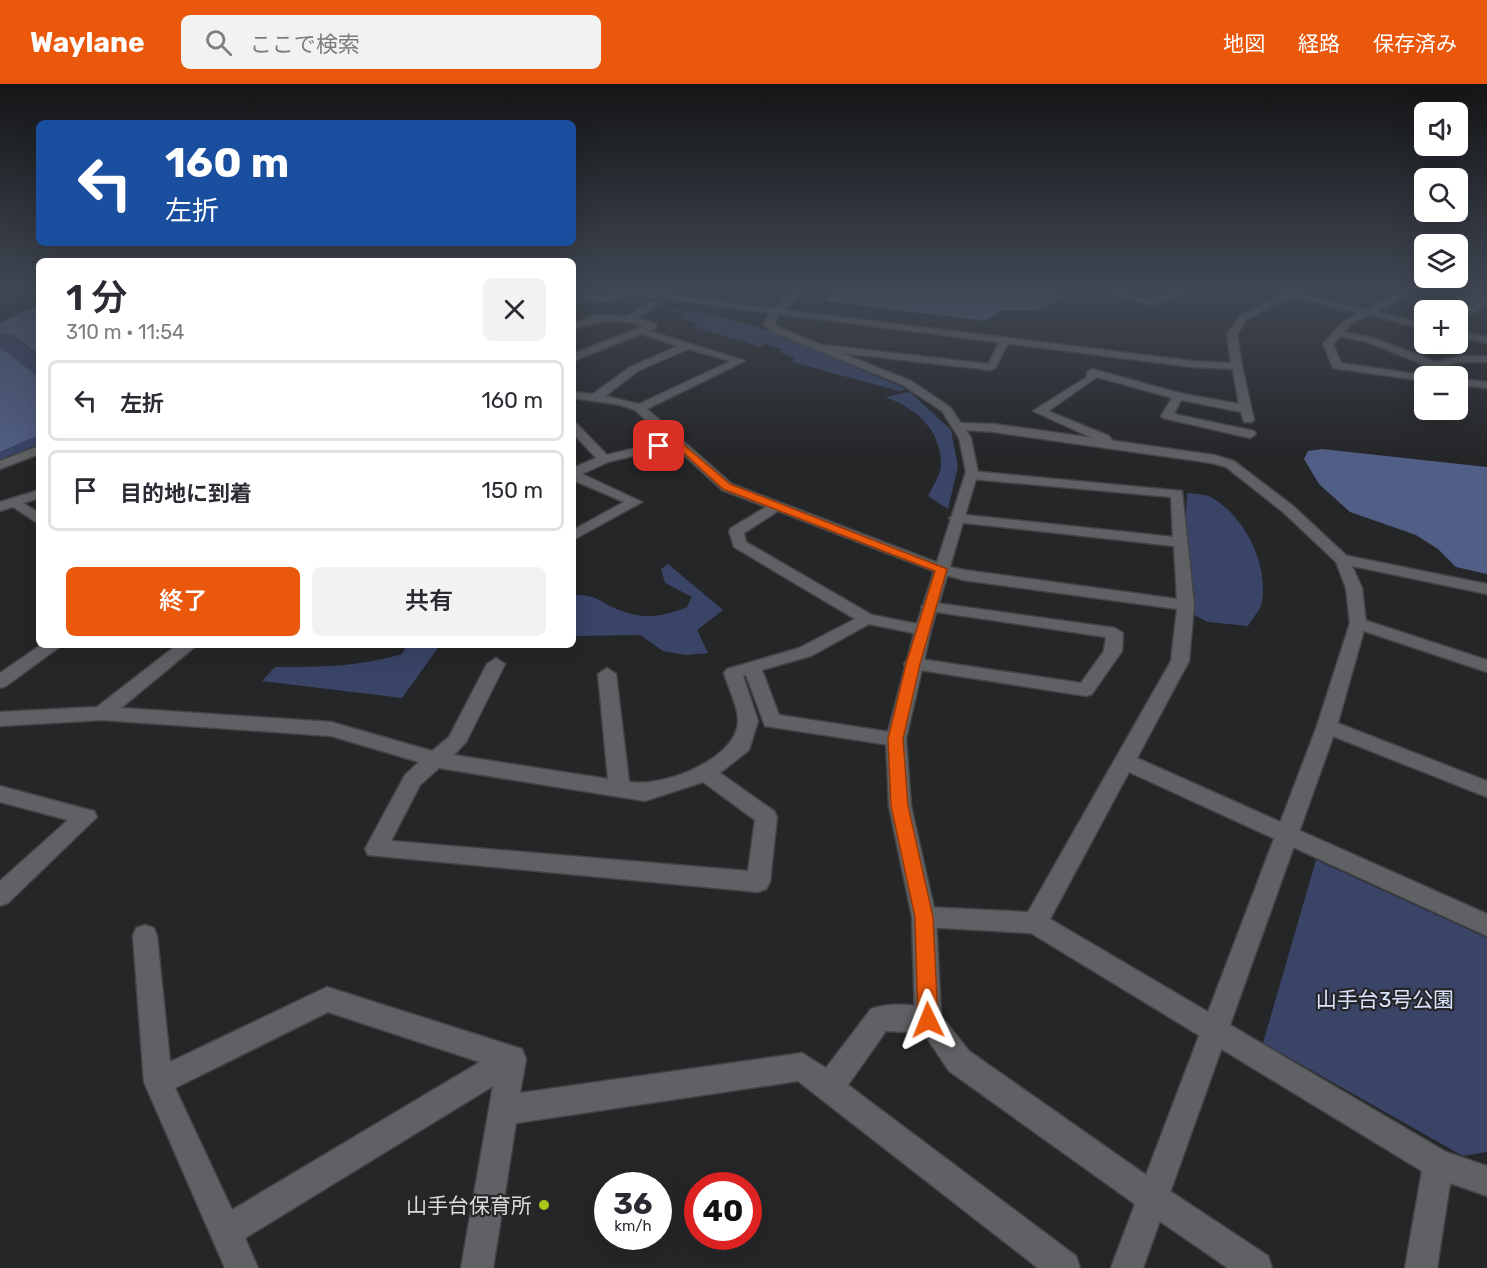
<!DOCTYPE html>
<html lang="ja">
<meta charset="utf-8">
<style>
body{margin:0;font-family:Rubik,"Noto Sans JP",sans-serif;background:#f2f2f3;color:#2b2b33;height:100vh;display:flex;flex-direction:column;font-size:22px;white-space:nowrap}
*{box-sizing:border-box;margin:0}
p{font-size:20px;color:#7c7c81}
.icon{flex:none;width:33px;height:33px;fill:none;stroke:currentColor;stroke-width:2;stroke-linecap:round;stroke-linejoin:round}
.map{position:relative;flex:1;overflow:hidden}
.details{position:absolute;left:36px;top:174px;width:540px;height:390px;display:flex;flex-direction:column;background:#fff;border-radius:9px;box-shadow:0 6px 24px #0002}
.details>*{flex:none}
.banner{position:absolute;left:36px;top:36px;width:540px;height:126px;border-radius:9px;box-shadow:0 6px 24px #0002;background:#1a4fa0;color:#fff;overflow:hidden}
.fabs{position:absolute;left:1414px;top:18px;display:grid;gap:12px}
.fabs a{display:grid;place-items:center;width:54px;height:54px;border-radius:9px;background:#fff;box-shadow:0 6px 24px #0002;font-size:30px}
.speed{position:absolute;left:594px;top:1088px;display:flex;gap:12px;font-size:30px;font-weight:700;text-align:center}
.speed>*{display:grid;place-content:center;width:78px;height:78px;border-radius:50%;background:#fff;box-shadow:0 6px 24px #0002;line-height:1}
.speed small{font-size:15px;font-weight:400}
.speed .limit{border:9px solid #d22;background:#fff;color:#111}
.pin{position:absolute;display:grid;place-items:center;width:51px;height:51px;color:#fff;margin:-26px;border-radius:12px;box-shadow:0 3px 9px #0006}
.me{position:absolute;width:66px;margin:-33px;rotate:358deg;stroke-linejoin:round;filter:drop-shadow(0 0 4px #0008)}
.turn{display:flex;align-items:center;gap:21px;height:126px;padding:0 30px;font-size:27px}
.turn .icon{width:78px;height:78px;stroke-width:2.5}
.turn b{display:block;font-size:42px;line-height:51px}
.round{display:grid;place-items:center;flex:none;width:63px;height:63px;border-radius:9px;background:#f2f2f3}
.summary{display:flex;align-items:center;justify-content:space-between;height:102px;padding:0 30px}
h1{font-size:36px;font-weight:600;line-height:45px}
.button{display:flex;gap:12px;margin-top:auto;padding:12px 30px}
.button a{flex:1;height:69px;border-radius:9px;background:#ea580c;color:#fff;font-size:24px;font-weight:600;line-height:69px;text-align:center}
.button a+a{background:#f2f2f3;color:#2b2b33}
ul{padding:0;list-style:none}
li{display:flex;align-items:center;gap:18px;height:81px;margin:0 12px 9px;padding:0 18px;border:3px solid #e1e1e2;border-radius:9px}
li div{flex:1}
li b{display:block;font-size:22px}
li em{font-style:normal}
header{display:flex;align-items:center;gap:36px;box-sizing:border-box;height:84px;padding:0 30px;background:#ea580c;color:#fff}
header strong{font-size:28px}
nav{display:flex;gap:33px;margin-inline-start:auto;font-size:21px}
.search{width:420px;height:54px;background:#f2f2f3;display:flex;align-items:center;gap:15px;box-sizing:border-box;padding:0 21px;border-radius:9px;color:#7c7c81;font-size:22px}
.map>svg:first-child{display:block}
.green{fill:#394467}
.water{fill:#515e85}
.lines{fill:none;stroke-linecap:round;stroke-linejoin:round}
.street-casing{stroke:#444446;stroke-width:3}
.secondary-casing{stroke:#444446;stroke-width:3}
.street{fill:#606164;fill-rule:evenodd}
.secondary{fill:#606164;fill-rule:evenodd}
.route{fill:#ea580c;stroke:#983908;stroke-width:1.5}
.poi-dot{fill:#a9c719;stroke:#252628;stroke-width:2}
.labels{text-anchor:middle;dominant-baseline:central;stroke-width:4.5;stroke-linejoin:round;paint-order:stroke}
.near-park-label{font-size:21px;fill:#dae3fe;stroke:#252628}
.near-poi-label{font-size:21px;fill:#dcdcde;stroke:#252628;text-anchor:end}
</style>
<header>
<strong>Waylane</strong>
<div class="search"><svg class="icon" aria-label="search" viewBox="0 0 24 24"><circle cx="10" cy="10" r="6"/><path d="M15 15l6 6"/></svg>ここで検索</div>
<nav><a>地図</a><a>経路</a><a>保存済み</a></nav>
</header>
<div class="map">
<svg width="1487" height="1184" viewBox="0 0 1487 1184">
<rect width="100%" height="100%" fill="#252628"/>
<g class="green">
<polygon points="665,224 690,228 695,226 760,244 851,279 849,281 906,305 899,307 792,278 794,274 780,268 782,265 765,260 761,263 694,243 698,239 682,235 687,231 662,225"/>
<polygon points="0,251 12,251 39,272 39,293 0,263"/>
<path d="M910 308 951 346 958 383 948 425 928 412C932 404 941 390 941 381 941 345 916 324 885 313Z"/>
<polygon points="39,351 39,360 0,376 0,368"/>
<path d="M1187 409C1196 410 1207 410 1214 415 1246 435 1268 480 1262 518 1261 526 1252 534 1248 542L1208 538 1194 531 1185 452Z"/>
<path d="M668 480 723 526 697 546 708 569 686 571 663 567 640 551 573 552V511C602 511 598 519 622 527 645 536 665 532 687 523L692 513 665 499 661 485Z"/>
<path d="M407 561H440L402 614 262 597 275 583C320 583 358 583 402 570Z"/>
<polygon points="1316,776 1487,854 1487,1068 1463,1072 1263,959"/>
</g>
<g class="water">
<polygon points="830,207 1050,207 1067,213 1033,227 1001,227 985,237 825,217"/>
<polygon points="39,220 39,271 13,251 0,250 0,239"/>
<polygon points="0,263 39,293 39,351 0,368"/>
<polygon points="1322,365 1487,383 1487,490 1456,483 1438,465 1416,451 1350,428 1319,400 1304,375 1308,367"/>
</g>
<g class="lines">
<defs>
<g id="street">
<polygon points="793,207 802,207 785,225 779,225 779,221"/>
<path d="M1108 207C1123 207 1137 215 1152 215 1163 215 1173 207 1185 207L1153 221Z"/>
<polygon points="1272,207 1288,207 1366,226 1402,207 1413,207 1376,228 1425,239 1425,245 1369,231 1350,241 1344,248 1373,254 1436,278 1461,272 1487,272 1487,278 1461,278 1424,287 1419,284 1425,281 1367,258 1340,252 1333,260 1341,279 1429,292 1425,292 1425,297 1333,284 1323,260 1344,237 1359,229"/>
<polygon points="1432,207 1449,207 1483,214 1487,215 1487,221 1458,236 1458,229 1475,218"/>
<polygon points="573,212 618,211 622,214 618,217 573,218"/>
<path d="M653 217 660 219 637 234 656 240V244L649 247 745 277 647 325 732 400 946 482 964 486 1177 515 1174 462 956 438 949 434 956 430 1173 453 1171 413 971 395 965 391 971 387 1182 407 1194 521 1189 577 1137 674 1487 830V852L1129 688 1050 835 1446 1068 1487 1082V1112L1450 1099 1437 1184H1405L1422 1087 1031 849 924 843 916 840 912 833 916 826 924 823 1028 828 1171 577 1177 525 963 496 936 488 778 427 744 449 746 458 872 531 923 541 931 546 923 551 869 540 811 572 762 586 779 631 903 650 906 655 903 660 896 662 765 642 746 591 743 592 758 637 749 666 720 689 774 727 777 733 770 798 766 805 758 808 368 771 365 765 405 691 419 678 331 652 102 636 0 642V628L97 623 177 561H197L121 624 331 638 432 667 449 653 487 580 496 574 505 580 466 658 454 671 608 695 598 590 607 584 616 590 629 698C661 704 736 676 738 638 739 624 728 603 724 589L727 585 799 564 855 535 734 463 729 447 731 444 766 423 722 406 674 362 608 378 582 390 642 418 573 456V446L624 418 573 396V384L596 374 573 349V338L577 340 607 371 668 356 635 326 621 321 573 314V308L593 310 630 283 678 262 641 250 573 277V270L644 242C614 233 602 237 573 245V239L595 231 627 232ZM688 265 731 277 639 320 605 312 638 287ZM439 684 645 717 703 698 755 736 748 787 391 757 420 701Z"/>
<polygon points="1458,247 1487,253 1487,259 1458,253"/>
<polygon points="1001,255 1009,257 996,283 991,286 824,267 819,264 824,261 988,280"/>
<polygon points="1237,279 1242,282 1254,336 1252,338 1244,338 1241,328 1181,316 1174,330 1254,347 1256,350 1250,354 1163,334 1161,332 1172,314 1097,293 1048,327 1109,352 1116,361 1114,364 1106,364 1101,358 1033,327 1087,293 1087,288 1092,285 1179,309 1239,320 1232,282"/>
<polygon points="1458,295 1487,298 1487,304 1458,301"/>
<polygon points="39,362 39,370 0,385 0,377"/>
<polygon points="15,414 39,429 39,440 10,421 10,415"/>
<polygon points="1343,471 1487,500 1487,510 1338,479 1335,476"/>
<polygon points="929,518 1115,544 1123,549 1122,567 1092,610 1086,612 907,584 904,580 907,576 913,574 1081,599 1104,567 1106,553 923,526 921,523"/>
<polygon points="1358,534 1487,576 1487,588 1352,543 1350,539"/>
<polygon points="41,561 62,561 6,602 0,604 0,589"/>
<polygon points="1327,635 1487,697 1487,713 1320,647 1317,642 1320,637"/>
<polygon points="0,702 86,725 94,727 97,733 8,819 0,822 0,797 68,736 0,718"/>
<path d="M145 841 154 844 157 852 170 978 327 903 522 965 526 975 520 1009 802 969 826 984 871 925C888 918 920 920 937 927L941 936 937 945 928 949 886 947 848 1001 1076 1172 1080 1184H1038L798 997 516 1039 493 1184H461L493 1002 245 1154 258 1184H225L144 998 133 852 136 844ZM328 928 480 978 232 1126 175 1004Z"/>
<polygon points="1153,1099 1164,1103 1268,1172 1272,1184 1228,1184 1142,1125 1138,1114 1142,1103"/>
</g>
<g id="secondary">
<path d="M611 207H637L775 225 782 220 786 223 784 226 1192 277 1231 279 1227 250 1241 231 1290 207H1301L1247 235 1237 250 1242 282 1237 285 1192 283 779 230 774 239 777 243 911 297 950 323 961 339 994 340 1214 371 1234 377 1293 422 1348 473 1362 504 1366 539 1337 642 1143 1184H1111L1135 1120 949 987 915 936 912 833 889 722 886 655 915 546 966 388 959 354 942 327 903 301 771 247 764 240 770 229ZM966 346 994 348 1212 379 1226 383 1283 428 1336 478 1346 504 1350 539 1317 642 1146 1091 969 967 941 932 936 833 911 722 906 655 931 546 978 388 971 354Z"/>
<polygon points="39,406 39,414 0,427 0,418"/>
</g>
</defs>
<use href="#street" class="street-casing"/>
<use href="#secondary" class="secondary-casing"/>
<use href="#street" class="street"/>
<use href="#secondary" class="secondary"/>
</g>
<linearGradient id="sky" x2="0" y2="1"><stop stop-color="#141516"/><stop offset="0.55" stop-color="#404753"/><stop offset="1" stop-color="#404753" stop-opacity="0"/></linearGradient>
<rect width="1487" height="373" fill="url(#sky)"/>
<polygon class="route" points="677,355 730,400 947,485 920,580 903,655 908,722 933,833 938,936 935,942 928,945 921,942 918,936 915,833 891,722 888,655 906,580 935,487 723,405 675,361 659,365 654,362"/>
<circle class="poi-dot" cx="544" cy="1121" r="6"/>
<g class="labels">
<g class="near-park-label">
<text x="1385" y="915">山手台3号公園</text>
</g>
<g class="near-poi-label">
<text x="532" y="1121">山手台保育所</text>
</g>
</g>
</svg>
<div class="fabs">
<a><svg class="icon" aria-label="sound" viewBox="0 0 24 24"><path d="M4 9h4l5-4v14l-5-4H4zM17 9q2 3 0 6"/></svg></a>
<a><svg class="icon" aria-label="search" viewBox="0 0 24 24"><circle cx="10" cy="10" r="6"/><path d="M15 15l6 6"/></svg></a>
<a><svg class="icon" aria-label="layers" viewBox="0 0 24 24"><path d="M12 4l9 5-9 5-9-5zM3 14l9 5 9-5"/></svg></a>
<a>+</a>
<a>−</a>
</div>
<div class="speed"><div>36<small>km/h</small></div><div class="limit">40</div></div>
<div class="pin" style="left:659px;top:362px;background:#d93025"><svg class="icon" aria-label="arrive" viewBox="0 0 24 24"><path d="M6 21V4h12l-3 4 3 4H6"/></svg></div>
<svg class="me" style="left:928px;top:936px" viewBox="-20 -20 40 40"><path d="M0-17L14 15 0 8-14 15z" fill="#ea580c" stroke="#fff" stroke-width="4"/></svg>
<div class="banner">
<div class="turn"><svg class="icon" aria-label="left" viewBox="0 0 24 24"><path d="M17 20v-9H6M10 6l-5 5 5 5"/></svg><div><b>160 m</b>左折</div></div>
</div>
<section class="details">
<div class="summary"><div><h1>1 分</h1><p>310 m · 11:54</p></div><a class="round"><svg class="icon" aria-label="close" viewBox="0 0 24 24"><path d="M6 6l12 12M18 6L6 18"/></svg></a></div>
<ul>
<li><svg class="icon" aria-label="left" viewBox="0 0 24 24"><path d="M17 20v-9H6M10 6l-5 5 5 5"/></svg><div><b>左折</b></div><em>160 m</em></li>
<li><svg class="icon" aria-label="arrive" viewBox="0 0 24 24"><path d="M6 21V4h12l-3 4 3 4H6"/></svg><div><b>目的地に到着</b></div><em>150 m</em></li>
</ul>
<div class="button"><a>終了</a><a>共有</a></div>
</section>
</div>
